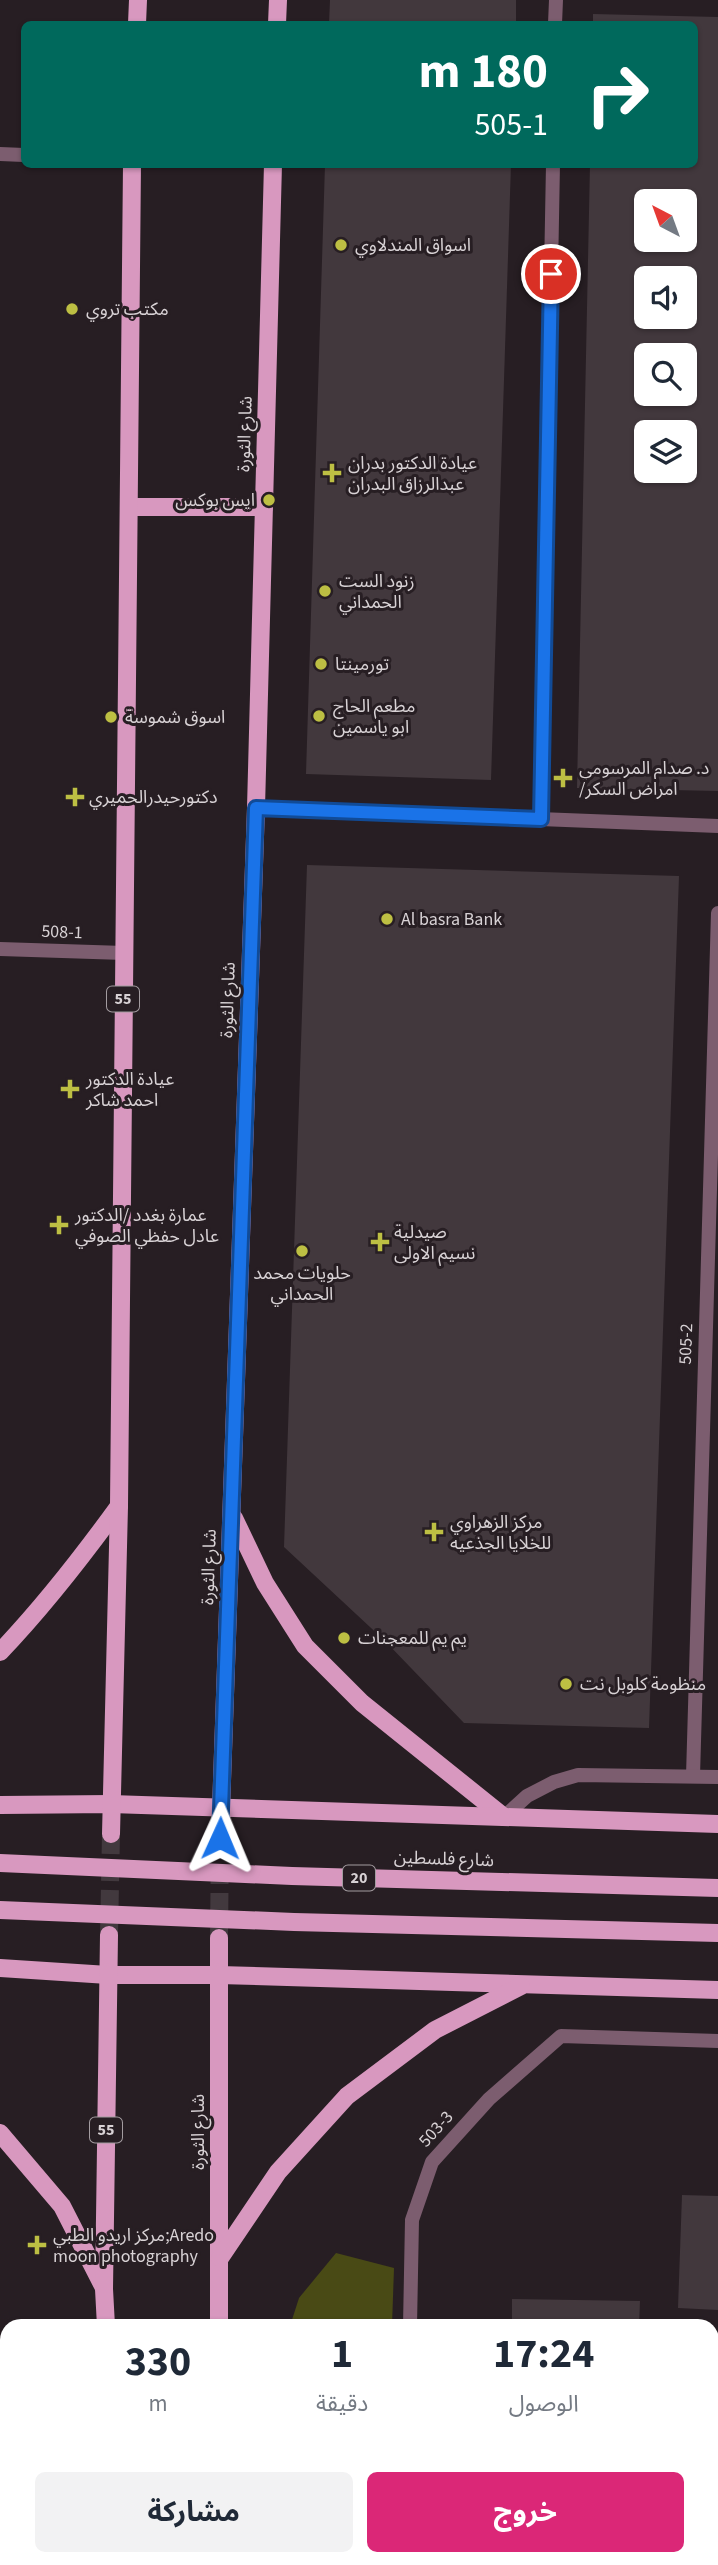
<!DOCTYPE html>
<html lang="ar">
<meta charset="utf-8">
<style>
body{margin:0;font-family:"Source Sans 3","Noto Sans Arabic",sans-serif;background:#f2f2f3;color:#1f2937;direction:rtl;height:100vh;display:flex;flex-direction:column;font-size:26px;white-space:nowrap}
*{box-sizing:border-box;margin:0}
p{font-size:23px;color:#747a83}
.icon{flex:none;width:38px;height:38px;fill:none;stroke:currentColor;stroke-width:2;stroke-linecap:round;stroke-linejoin:round}
.map{position:relative;flex:1;overflow:hidden;direction:ltr}
.side{position:absolute;left:0px;top:2319px;width:719px;height:247px;display:flex;flex-direction:column;background:#fff;border-radius:21px 21px 0 0;box-shadow:0 2px 5px #0004;direction:rtl}
.side>*{flex:none}
.hud{position:absolute;left:21px;top:21px;width:677px;height:147px;border-radius:10px;box-shadow:0 2px 5px #0004;direction:rtl;background:#00695c;color:#fff;overflow:hidden}
.needle{width:46px;rotate:319deg}
.controls{position:absolute;left:634px;top:189px;display:grid;gap:14px}
.controls a{display:grid;place-items:center;width:63px;height:63px;border-radius:10px;background:#fff;box-shadow:0 2px 5px #0004;font-size:35px}
.pin{position:absolute;display:grid;place-items:center;width:60px;height:60px;color:#fff;margin:-30px;border:4px solid #fff;border-radius:50%;box-shadow:0 2px 7px #0007}
.me{position:absolute;width:77px;margin:-38px;rotate:1deg;stroke-linejoin:round;filter:drop-shadow(0 0 5px #0008)}
.turn{display:flex;align-items:center;gap:24px;height:147px;padding:0 35px;font-size:32px}
.turn .icon{width:91px;height:91px;stroke-width:2.5}
.turn b{display:block;font-size:49px;line-height:60px}
.eta{display:flex;justify-content:space-evenly;align-items:center;height:119px;text-align:center}
.eta b{font-size:42px;font-weight:700;line-height:49px}
.action{display:flex;gap:14px;margin-top:auto;padding:14px 35px}
.action a{flex:1;height:80px;border-radius:10px;background:#db2777;color:#fff;font-size:28px;font-weight:700;line-height:80px;text-align:center}
.action a+a{background:#f2f2f3;color:#1f2937}
.map>svg:first-child{display:block}
.green{fill:#494a15}
.building{fill:#42383d;fill-rule:evenodd}
.lines{fill:none;stroke-linecap:round;stroke-linejoin:round}
.primary-tunnel{stroke:#42393e;stroke-width:18;stroke-dasharray:18 9;stroke-linecap:butt}
.street{stroke:#7c5d6f;stroke-width:14}
.primary{stroke:#d898bf;stroke-width:18}
.primary-bridge{stroke:#d898bf;stroke-width:18}
.route-casing{stroke:#114b97;stroke-width:18}
.route{stroke:#1a73e8;stroke-width:12}
.poi-dot{fill:#bdbf43;stroke:#271e23;stroke-width:2.5}
.labels{text-anchor:middle;dominant-baseline:central;stroke-width:6;stroke-linejoin:round;paint-order:stroke}
.shield{fill:#271e23;stroke:#a39ca0;stroke-width:2}
.shield-label{font-size:16px;font-weight:bold;fill:#d8d2d5}
.poi-label{font-size:18px;fill:#d8d2d5;stroke:#271e23;text-anchor:start}
.street-label{font-size:18px;fill:#d8d2d5;stroke:#271e23}
</style>
<div class="map">
<svg width="718" height="2565" viewBox="0 0 718 2565">
<rect width="100%" height="100%" fill="#271e23"/>
<g class="green">
<polygon points="336,2253 394,2268 392,2326 290,2326 299,2298"/>
<polygon points="0,2422 7,2423 7,2558 67,2559 67,2565 0,2565"/>
<rect x="258" y="2559" width="129" height="6"/>
</g>
<g class="building">
<polygon points="330,0 516,0 516,24 329,24"/>
<path d="M593 14 718 17V791L577 788 590 164H695V24H593ZM646 201H684V240H646ZM646 278H684V317H646ZM646 355H684V394H646ZM646 432H684V471H646Z"/>
<polygon points="325,164 511,164 491,780 306,774"/>
<polygon points="307,865 679,876 649,1728 464,1723 385,1641 284,1547"/>
<polygon points="682,2195 718,2196 718,2310 678,2308"/>
<polygon points="512,2299 640,2301 639,2326 512,2326"/>
<polygon points="712,2428 718,2429 718,2543 712,2543"/>
<polygon points="712,2547 718,2547 718,2565 638,2565 638,2558 712,2558"/>
<rect x="507" y="2558" width="127" height="7"/>
</g>
<g class="lines">
<g class="primary-tunnel">
<polyline points="109,1935 111,1834"/>
<polyline points="219,1938 220,1838"/>
</g>
<g class="street">
<polyline points="555,24 556,0"/>
<polyline points="0,154 24,155"/>
<polyline points="256,808 718,826"/>
<polyline points="541,819 553,164"/>
<polyline points="0,949 124,953"/>
<polyline points="693,1776 718,913"/>
<polyline points="504,1817 527,1796 554,1782 578,1775 718,1777"/>
<polyline points="410,2326 412,2220 432,2162 489,2099 561,2036 718,2041"/>
<polyline points="0,2387 7,2387"/>
<polyline points="406,2565 406,2558"/>
</g>
<g class="primary">
<polyline points="137,24 138,0"/>
<polyline points="277,24 278,0"/>
<polyline points="129,507 264,507"/>
<polyline points="234,1518 265,1583 305,1646 362,1703 504,1817"/>
<path d="M0 1652C44 1606 82 1557 119 1506"/>
<polyline points="0,1805 111,1804 718,1824"/>
<polyline points="111,1834 119,1506 132,164"/>
<polyline points="220,1838 256,808 273,164"/>
<polyline points="219,1938 219,2326"/>
<polyline points="0,1968 108,1975 219,1975 718,1990"/>
<polyline points="0,2133 62,2206 103,2286"/>
<polyline points="220,2258 278,2172 347,2096 435,2030 521,1986"/>
<polyline points="106,2326 104,2289 109,1935"/>
<polyline points="105,2565 105,2558"/>
<polyline points="218,2565 218,2558"/>
</g>
<g class="primary-bridge">
<polyline points="0,1863 292,1876 718,1888"/>
<polyline points="0,1910 294,1922 718,1933"/>
</g>
</g>
<g class="lines">
<defs>
<polyline id="route" points="220,1838 256,808 541,819 551,274"/>
</defs>
<use href="#route" class="route-casing"/>
<use href="#route" class="route"/>
</g>
<g class="poi-dot">
<circle cx="341" cy="245" r="7"/>
<circle cx="72" cy="309" r="7"/>
<path d="M328.5 462.5h7v7h7v7h-7v7h-7v-7h-7v-7h7z"/>
<circle cx="269" cy="500" r="7"/>
<circle cx="325" cy="591" r="7"/>
<circle cx="321" cy="664" r="7"/>
<circle cx="319" cy="716" r="7"/>
<circle cx="111" cy="717" r="7"/>
<path d="M559.5 767.5h7v7h7v7h-7v7h-7v-7h-7v-7h7z"/>
<path d="M71.5 786.5h7v7h7v7h-7v7h-7v-7h-7v-7h7z"/>
<circle cx="387" cy="919" r="7"/>
<path d="M66.5 1078.5h7v7h7v7h-7v7h-7v-7h-7v-7h7z"/>
<path d="M55.5 1214.5h7v7h7v7h-7v7h-7v-7h-7v-7h7z"/>
<path d="M376.5 1231.5h7v7h7v7h-7v7h-7v-7h-7v-7h7z"/>
<circle cx="302" cy="1251" r="7"/>
<path d="M430.5 1521.5h7v7h7v7h-7v7h-7v-7h-7v-7h7z"/>
<circle cx="344" cy="1638" r="7"/>
<circle cx="566" cy="1684" r="7"/>
<path d="M33.5 2234.5h7v7h7v7h-7v7h-7v-7h-7v-7h7z"/>
</g>
<g class="labels">
<g class="shield">
<rect x="107" y="986.5" width="32" height="25" rx="5"/>
<rect x="343" y="1865.5" width="32" height="25" rx="5"/>
<rect x="90" y="2117.5" width="32" height="25" rx="5"/>
</g>
<g class="shield-label">
<text x="123" y="999">55</text>
<text x="359" y="1878">20</text>
<text x="106" y="2130">55</text>
</g>
<g class="poi-label">
<text x="355" y="245">اسواق المندلاوي</text>
<text x="86" y="309">مكتب تروي</text>
<text x="348" y="463">عيادة الدكتور بدران<tspan x="348" dy="21">عبدالرزاق البدران</tspan></text>
<text x="255" y="500" text-anchor="end">ايس بوكس</text>
<text x="339" y="581">زنود الست<tspan x="339" dy="21">الحمداني</tspan></text>
<text x="335" y="664">تورمينتا</text>
<text x="333" y="706">مطعم الحاج<tspan x="333" dy="21">ابو ياسمين</tspan></text>
<text x="125" y="717">اسوق شموسة</text>
<text x="579" y="768">د. صدام المرسومي<tspan x="579" dy="21">/امراض السكر</tspan></text>
<text x="89" y="797">دكتورحيدرالحميري</text>
<text x="401" y="919">Al basra Bank</text>
<text x="86" y="1079">عيادة الدكتور<tspan x="86" dy="21">احمد شاكر</tspan></text>
<text x="75" y="1215">عمارة بغدد /الدكتور<tspan x="75" dy="21">عادل حفظي الصوفي</tspan></text>
<text x="394" y="1232">صيدلية<tspan x="394" dy="21">نسيم الاولى</tspan></text>
<text x="302" y="1273" text-anchor="middle">حلويات محمد<tspan x="302" dy="21">الحمداني</tspan></text>
<text x="450" y="1522">مركز الزهراوي<tspan x="450" dy="21">للخلايا الجذعيه</tspan></text>
<text x="358" y="1638">يم يم للمعجنات</text>
<text x="580" y="1684">منظومة كلوبل نت</text>
<text x="53" y="2235">مركز اريدو الطبي;Aredo<tspan x="53" dy="21">moon photography</tspan></text>
</g>
<g class="street-label">
<text transform="translate(245 434) rotate(-88)">شارع الثورة</text>
<text transform="translate(62 932) rotate(2)">508-1</text>
<text transform="translate(228 1000) rotate(-88)">شارع الثورة</text>
<text transform="translate(686 1344) rotate(-88)">505-2</text>
<text transform="translate(209 1567) rotate(-88)">شارع الثورة</text>
<text transform="translate(444 1859) rotate(2)">شارع فلسطين</text>
<text transform="translate(436 2129) rotate(-48)">503-3</text>
<text transform="translate(198 2132) rotate(-90)">شارع الثورة</text>
</g>
</g>
</svg>
<div class="controls">
<a><svg class="needle" viewBox="-14 -14 28 28"><path d="M0-13l5 13h-10z" fill="#e53935"/><path d="M0 13l5-13h-10z" fill="#747a83"/></svg></a>
<a><svg class="icon" aria-label="sound" viewBox="0 0 24 24"><path d="M4 9h4l5-4v14l-5-4H4zM17 9q2 3 0 6"/></svg></a>
<a><svg class="icon" aria-label="search" viewBox="0 0 24 24"><circle cx="10" cy="10" r="6"/><path d="M15 15l6 6"/></svg></a>
<a><svg class="icon" aria-label="layers" viewBox="0 0 24 24"><path d="M12 4l9 5-9 5-9-5zM3 14l9 5 9-5"/></svg></a>
</div>
<div class="pin" style="left:551px;top:274px;background:#d93025"><svg class="icon" aria-label="arrive" viewBox="0 0 24 24"><path d="M6 21V4h12l-3 4 3 4H6"/></svg></div>
<svg class="me" style="left:220px;top:1838px" viewBox="-20 -20 40 40"><path d="M0-17L14 15 0 8-14 15z" fill="#1a73e8" stroke="#fff" stroke-width="4"/></svg>
<div class="hud">
<div class="turn"><svg class="icon" aria-label="right" viewBox="0 0 24 24"><path d="M7 20v-9h11M14 6l5 5-5 5"/></svg><div><b>180 m</b>505-1</div></div>
</div>
<section class="side">
<div class="eta">
<div><b>17:24</b><p>الوصول</p></div>
<div><b>1</b><p>دقيقة</p></div>
<div><b>330</b><p>m</p></div>
</div>
<div class="action"><a>خروج</a><a>مشاركة</a></div>
</section>
</div>
